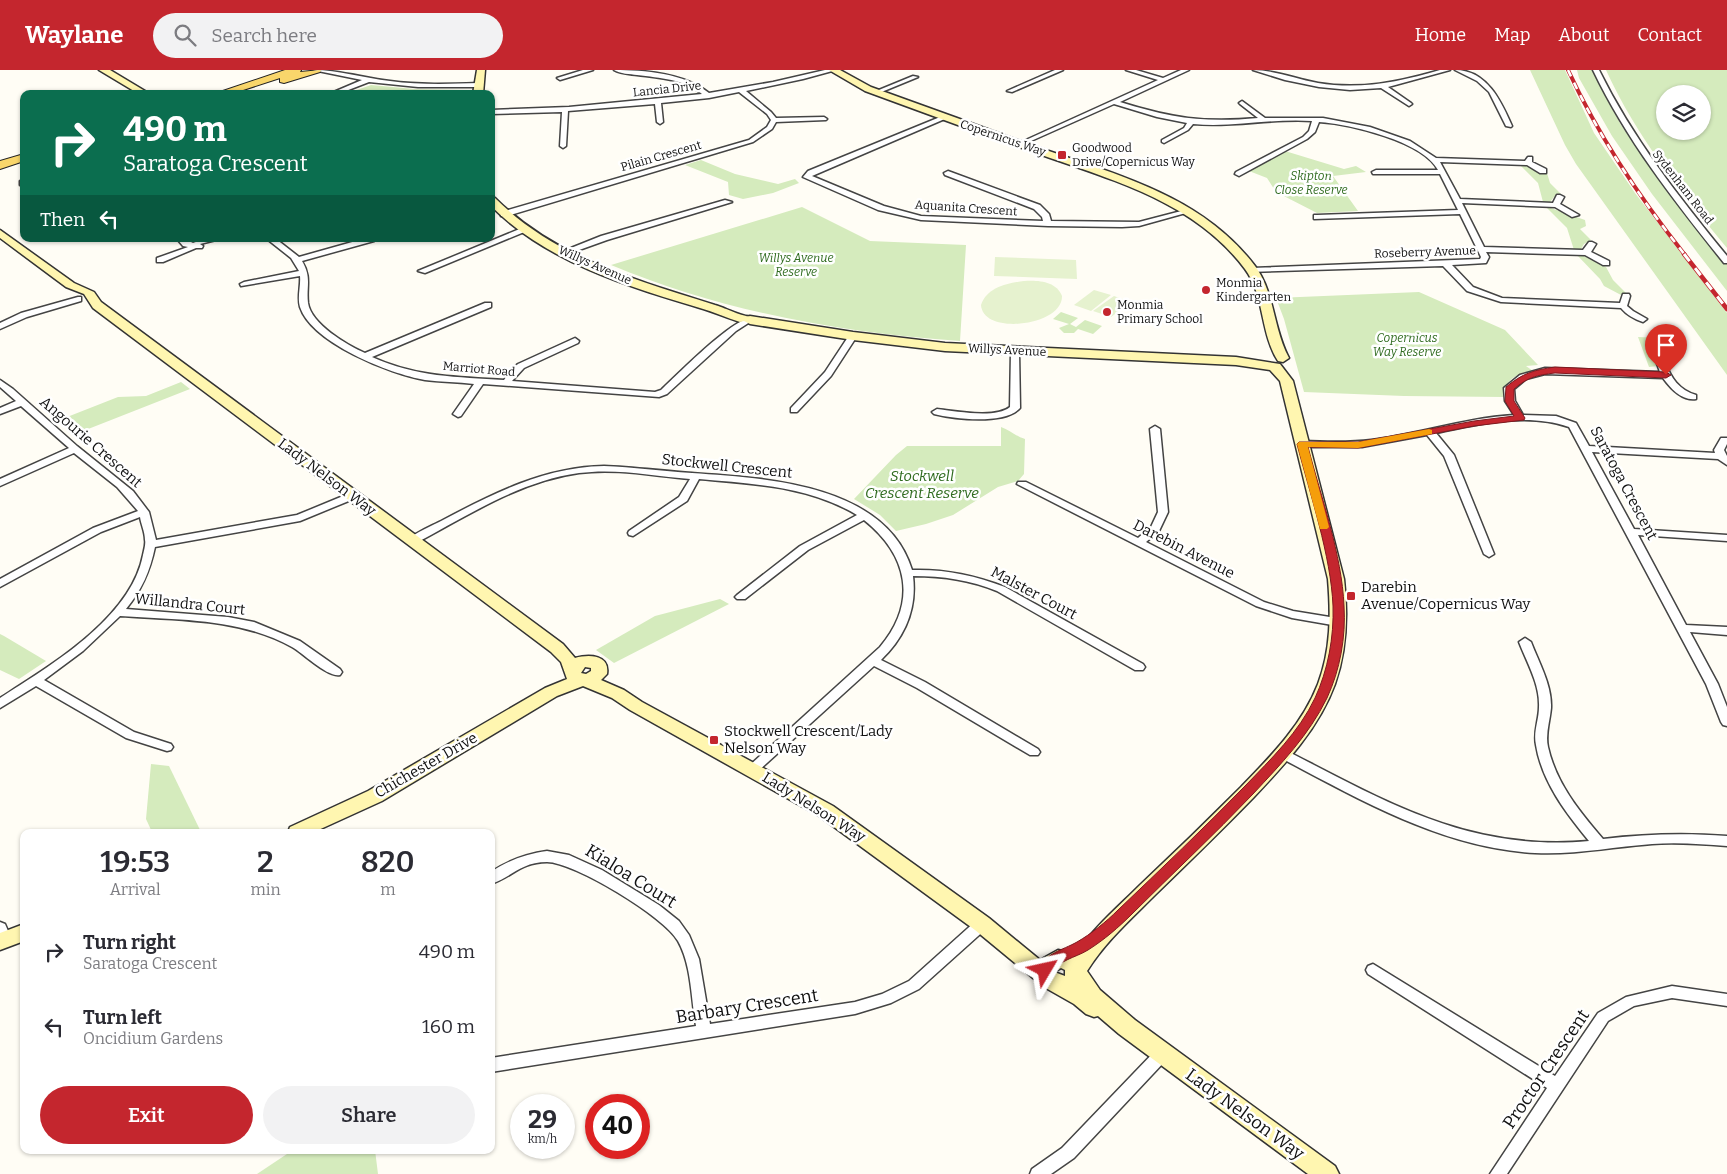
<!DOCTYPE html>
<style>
body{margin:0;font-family:Bitter,serif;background:#f2f2f3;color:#2b2b33;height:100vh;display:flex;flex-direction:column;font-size:19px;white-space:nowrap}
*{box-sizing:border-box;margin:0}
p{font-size:16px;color:#7c7c81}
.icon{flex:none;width:28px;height:28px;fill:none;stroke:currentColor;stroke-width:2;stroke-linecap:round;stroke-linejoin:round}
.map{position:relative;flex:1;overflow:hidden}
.sheet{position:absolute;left:20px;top:759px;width:475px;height:325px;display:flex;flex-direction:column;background:#fff;border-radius:10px;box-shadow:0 1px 4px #0004}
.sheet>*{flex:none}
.top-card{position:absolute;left:20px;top:20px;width:475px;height:152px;border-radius:10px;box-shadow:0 1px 4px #0004;background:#0b6e4f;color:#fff;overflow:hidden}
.controls{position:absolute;left:1656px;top:15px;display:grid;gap:10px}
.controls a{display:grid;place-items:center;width:55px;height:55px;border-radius:50%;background:#fff;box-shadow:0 1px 4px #0004;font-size:25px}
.speed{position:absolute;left:510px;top:1024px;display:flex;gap:10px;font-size:25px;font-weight:700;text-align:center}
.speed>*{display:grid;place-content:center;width:65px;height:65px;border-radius:50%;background:#fff;box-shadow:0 1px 4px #0004;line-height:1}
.speed small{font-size:12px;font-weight:400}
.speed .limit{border:8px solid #d22;background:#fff;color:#111}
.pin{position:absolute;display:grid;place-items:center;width:42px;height:42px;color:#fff;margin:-51px -21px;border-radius:50% 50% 50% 0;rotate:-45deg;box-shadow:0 0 5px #0007}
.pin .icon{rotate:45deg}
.me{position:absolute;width:55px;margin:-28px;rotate:54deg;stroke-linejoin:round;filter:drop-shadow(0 0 4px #0008)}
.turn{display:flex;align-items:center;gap:18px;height:105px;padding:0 20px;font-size:22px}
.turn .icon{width:65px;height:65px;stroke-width:2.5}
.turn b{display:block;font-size:35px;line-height:42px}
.then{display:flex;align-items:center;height:48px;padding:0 20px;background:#0003;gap:10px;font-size:19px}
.eta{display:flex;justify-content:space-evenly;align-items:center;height:85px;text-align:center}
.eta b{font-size:30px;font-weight:600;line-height:35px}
.cta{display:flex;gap:10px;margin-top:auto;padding:10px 20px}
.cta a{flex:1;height:58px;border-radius:30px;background:#c4262e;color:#fff;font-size:20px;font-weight:600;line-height:58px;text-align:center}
.cta a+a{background:#f2f2f3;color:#2b2b33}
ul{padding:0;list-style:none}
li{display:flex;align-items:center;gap:15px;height:75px;padding:0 20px}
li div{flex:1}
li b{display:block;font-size:19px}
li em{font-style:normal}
header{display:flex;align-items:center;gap:30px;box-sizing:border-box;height:70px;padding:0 25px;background:#c4262e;color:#fff}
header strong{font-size:24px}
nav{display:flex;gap:28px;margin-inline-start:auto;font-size:18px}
.search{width:350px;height:45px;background:#f2f2f3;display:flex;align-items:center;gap:12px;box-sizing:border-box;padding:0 18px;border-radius:28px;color:#7c7c81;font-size:19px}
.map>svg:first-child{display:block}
.green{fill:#d5ebbd;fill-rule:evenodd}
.pitch{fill:#e6f2cf}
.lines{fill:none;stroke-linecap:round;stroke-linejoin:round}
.street-casing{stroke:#444;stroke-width:3}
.secondary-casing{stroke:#333;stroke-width:3}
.primary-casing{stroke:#222;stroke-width:2}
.street{fill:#fff;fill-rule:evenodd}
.secondary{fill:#fff6b0;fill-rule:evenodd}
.primary{fill:#f9d66b;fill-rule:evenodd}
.rail-far1-casing{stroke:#c4262e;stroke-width:4}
.rail-casing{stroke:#c4262e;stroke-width:4.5}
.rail-far1{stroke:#fff;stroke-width:2.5;stroke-dasharray:7;stroke-linecap:butt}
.rail{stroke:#fff;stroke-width:3;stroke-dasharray:9;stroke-linecap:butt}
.route{fill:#c4262e;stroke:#7f191e}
.slow{fill:#f59e0b}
.poi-dot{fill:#c4262e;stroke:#fff;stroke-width:2}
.labels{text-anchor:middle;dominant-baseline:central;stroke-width:5;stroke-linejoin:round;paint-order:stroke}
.far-street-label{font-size:12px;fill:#111;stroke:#fff}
.far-poi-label{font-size:12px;fill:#111;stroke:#fff;text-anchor:start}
.far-park-label{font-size:12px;font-style:italic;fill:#2f6b1f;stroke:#fff}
.street-label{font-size:15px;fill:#111;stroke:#fff}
.park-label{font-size:15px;font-style:italic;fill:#2f6b1f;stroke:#fff}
.poi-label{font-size:15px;fill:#111;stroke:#fff;text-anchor:start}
.near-street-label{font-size:18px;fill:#111;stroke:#fff}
</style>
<header>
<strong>Waylane</strong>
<div class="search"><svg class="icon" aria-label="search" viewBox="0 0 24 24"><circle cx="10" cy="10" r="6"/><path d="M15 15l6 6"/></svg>Search here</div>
<nav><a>Home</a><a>Map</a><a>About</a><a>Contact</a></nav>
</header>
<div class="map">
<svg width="1727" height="1104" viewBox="0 0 1727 1104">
<rect width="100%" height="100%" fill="#fffdf5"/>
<g class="green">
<polygon points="1530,0 1565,0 1594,63 1635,123 1727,243 1727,305 1576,94 1565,75"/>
<polygon points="1577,0 1594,0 1603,22 1621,55 1646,91 1727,194 1727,221 1652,124 1612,66 1579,8"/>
<path d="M1606 0H1727V178C1681 122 1636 66 1606 0ZM1665 24H1702V61H1665Z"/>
<polygon points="371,15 414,19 468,20 468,24 345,24"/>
<polygon points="1285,81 1344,99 1356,96 1366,102 1333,106 1358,141 1317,143 1276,122 1267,108 1249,101"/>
<polygon points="701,90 735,104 778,114 795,109 799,113 773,123 743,129 729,125 728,112 685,95"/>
<polygon points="1519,94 1547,103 1550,113 1561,124 1554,127 1550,132 1543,132 1538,113"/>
<polygon points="1545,136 1585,150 1586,156 1580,159 1591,170 1584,174 1581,179 1574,180 1567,158"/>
<path d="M802 137 870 171 966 175 960 271C841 263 721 241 611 195Z"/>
<polygon points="1577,185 1584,186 1606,197 1613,210 1626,223 1621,225 1604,216 1600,209"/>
<path d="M1419 222 1505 260 1538 295 1526 296 1533 301C1517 304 1504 309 1504 327L1404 326 1304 322 1284 249 1276 228Z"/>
<polygon points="1061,242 1078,248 1070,254 1076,257 1085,250 1102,256 1093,264 1078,259 1074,263 1064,263 1059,258 1069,254 1053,249"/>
<polygon points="1638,267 1660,268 1664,271 1656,271 1666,283 1655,287 1654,292 1658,296 1649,297"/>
<polygon points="181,312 190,319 78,363 62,349 118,327 146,326"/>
<path d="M1001 357C1010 360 1015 366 1025 369L1024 404 1018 411 998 417 953 445 926 454 896 461 880 445 854 429 896 385 907 376H1001Z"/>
<polygon points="720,529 729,534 614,593 596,580 655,546"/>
<polygon points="0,564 4,566 46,591 19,609 0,600"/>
<polygon points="151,694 169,696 201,762 152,762 146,749"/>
<polygon points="293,1080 375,1080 378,1104 257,1104"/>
</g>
<g class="pitch">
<polygon points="995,187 1076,190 1077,209 994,206"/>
<path d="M1024 211C1038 210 1056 211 1062 226 1063 256 983 266 981 235 987 217 1008 213 1024 211Z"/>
<polygon points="1094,220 1111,225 1091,241 1074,235"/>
<polygon points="1114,226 1131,232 1111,247 1093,241"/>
</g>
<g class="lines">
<defs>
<g id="street">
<path d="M313 0C339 0 364 8 390 11 419 15 449 14 479 13L482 15 479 17H418L369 12 338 24H329L362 10Z"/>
<polygon points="583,0 593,0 560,10 557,8"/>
<path d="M614 0C645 0 684 3 709 23L773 12 825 0H836L803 9 746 21 771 42 776 48 824 47 827 49 826 50 776 52 772 59 753 72 507 146H501V142L749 70 767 57 771 50 767 44 739 22 709 28 661 33 663 52 660 54 657 52 655 34 568 41 566 76 563 78 560 76 562 42 491 44V40L569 37 702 24C684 9 660 8 637 5 630 4 620 4 614 0Z"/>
<polygon points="1055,0 1063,0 1012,22 1007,21"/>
<path d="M1126 0H1136L1163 8 1181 0H1189L1120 32C1171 48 1204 53 1258 48L1240 34 1239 33 1242 31 1265 48H1323L1370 57 1410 71 1436 88 1525 91 1528 87H1532V92L1546 99V103H1540L1527 95 1440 92 1460 129 1553 133 1557 125H1560L1564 127 1560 134 1579 145 1572 147 1555 137 1462 133 1484 177 1583 180 1589 172H1592L1596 174 1591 182 1609 191V195H1603L1585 185 1486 182 1489 187 1486 193 1452 195 1473 217 1502 228 1620 233 1623 224H1629L1630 226 1627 236 1633 241 1647 249 1643 252C1634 249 1627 245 1621 238L1501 232 1467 221 1443 196 1249 202V198H1252L1480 189 1481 187 1460 144 1314 149V145H1317L1458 140 1440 104H1373L1372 102 1376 100H1438C1423 71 1349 54 1319 52L1315 62 1307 69 1239 106 1235 104 1236 102 1303 67 1309 61 1312 51C1272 48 1233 58 1193 54L1188 60 1164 73 1162 72V70L1184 58 1187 53 1157 47 1114 34 1022 75 1017 74 1158 10Z"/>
<path d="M1253 0C1274 0 1296 9 1318 13 1360 20 1399 12 1440 0H1450L1388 17 1411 33 1412 34 1409 36 1381 18 1350 20 1319 17 1285 10Z"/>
<path d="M1455 0C1487 0 1501 31 1512 56L1511 57 1506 56 1489 22 1477 11Z"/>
<path d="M1593 0H1599C1633 69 1679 127 1727 186V193H1724C1675 132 1627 71 1593 0Z"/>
<polygon points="913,6 918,7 879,23 874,22"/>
<polygon points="945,45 948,47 947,48 812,106 884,136 921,146 1043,151 1042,147 1034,139 945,105 944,103 948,101 1040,135 1049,144 1051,151 1139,152 1189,139 1193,141 1139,156 1122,157 1048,156 921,150 878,140 803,107 808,101"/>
<rect x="20" y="111" width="4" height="4"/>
<polygon points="725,130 732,132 607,170 568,184 561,182 601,166"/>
<polygon points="522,158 529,160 425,203 418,201"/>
<polygon points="177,169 185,169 193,173 204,169 220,169 200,174 203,176 202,178 196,178 163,192 157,192 157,188 188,177 183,176"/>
<path d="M267 169H276L299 187 363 169H375L374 171 302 191C312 208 306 216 308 233 311 254 347 275 365 283L485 233H491V237L372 287C416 307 457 307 504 310L511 300 518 294 575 268 579 271 578 273 524 298 512 311 655 322 661 320C676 306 735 246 752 248L753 250 736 261 667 324 659 327 483 314 461 346 458 347 453 344 474 314C458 312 441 312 425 310 390 304 312 273 300 237 297 227 301 216 300 206L241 216 240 214 244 212 299 201 291 188Z"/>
<polygon points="78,227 81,227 81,231 27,247 0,259 0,253 21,243"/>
<polygon points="853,263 857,266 831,306 797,342 791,342 791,338 825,302 850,264"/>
<path d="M1015 278 1019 281 1020 338C1005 355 954 349 934 344L932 342 937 339C955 341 996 349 1010 337L1011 281Z"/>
<path d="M1667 283 1671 286 1665 292C1671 308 1679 320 1696 325V329C1682 331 1671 319 1663 308L1545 304 1526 309 1514 319 1515 331 1523 345 1556 346 1576 353 1589 376 1715 383 1714 380 1721 368H1727V374L1724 380 1727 386V395L1718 389 1592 382 1634 459 1727 465V471L1638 465 1686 555 1727 557V565L1690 562 1718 614 1727 637V656L1723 655 1721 652 1706 614 1569 357C1527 342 1479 354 1436 363L1454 385 1494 484 1489 487 1484 484 1444 386 1427 365 1362 377H1302L1297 374 1302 371C1325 372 1348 373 1371 370 1419 364 1465 348 1514 345L1505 331 1504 318 1520 305 1545 298 1660 302 1656 291Z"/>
<path d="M0 310 13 319 77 376 133 421 149 442 156 470 297 445 348 424H356L357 426 356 428 300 451 155 477C150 501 142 520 126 539L228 547 254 552 300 571 340 599 342 602 340 605C328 608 303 583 292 577 240 548 178 550 120 546L83 581 44 610 134 662 171 674 173 677 171 680 167 681 126 668 36 616 0 638V628C50 596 131 548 143 485 144 480 146 474 145 470 145 462 141 454 140 447L101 462 0 517V509L93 458 138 441 117 417 74 383 0 416V409L69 378 21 336 0 344V338L16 331 0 317Z"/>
<polygon points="1155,356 1160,359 1168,442 1159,461 1146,472 1264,532 1293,541 1342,549 1344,552 1342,555 1338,556 1292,548 1256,536 1017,414 1018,412 1026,412 1138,468 1151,457 1158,442 1150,359"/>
<path d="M604 396C633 397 662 401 692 403 765 408 886 414 912 500 945 499 974 505 1005 517L1143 594 1145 597 1143 600H1135L997 521C970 510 943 506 913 506 917 539 905 567 881 590L925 612 1038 679 1040 682 1038 685H1030L917 618 874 596 757 702H749L747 699 749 696 880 577C918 532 908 485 864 450L808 480 745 529H737L735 527 737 525 800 476 857 445C809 416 754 414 699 409L687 431 633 466 629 465 628 463 629 461 679 427 690 409C653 406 616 398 579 403 520 411 467 446 416 473L412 474 407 471C415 462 432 456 443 450 494 423 545 397 604 396Z"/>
<path d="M1525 568 1531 572C1539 593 1552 615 1551 638 1550 651 1545 664 1548 677 1556 713 1579 741 1603 769 1645 764 1685 763 1727 766V776C1702 774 1677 772 1652 774 1613 777 1574 785 1535 783 1442 778 1359 729 1279 687L1277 684 1279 681H1287C1388 733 1471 782 1589 771 1566 743 1542 712 1536 675 1533 662 1539 650 1539 637 1540 614 1527 593 1519 572Z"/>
<path d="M547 781 569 785 602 800 659 835 679 851 689 865 699 889 710 954 855 932 882 924 909 911 977 850 982 848 987 850 989 854 987 858 919 919 891 933 855 944 491 1002V988L696 956C691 929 692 896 678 871 665 847 574 792 547 792 521 792 512 807 491 814V802C509 790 526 784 547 781Z"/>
<polygon points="0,852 5,854 12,870 10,874 5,876 0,874"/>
<polygon points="1373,894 1555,1006 1598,943 1626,927 1672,916 1727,924 1727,936 1672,928 1634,936 1608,951 1507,1104 1490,1104 1547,1018 1368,904 1366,900 1368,896"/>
<polygon points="1162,977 1167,979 1170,984 1167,989 1074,1088 1051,1104 1030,1104 1032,1099 1062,1078 1157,979"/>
</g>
<g id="secondary">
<polygon points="99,0 110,0 150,24 139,24"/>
<polygon points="477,0 485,0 483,24 473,24"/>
<path d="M829 0H840L871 17C928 38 986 58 1043 79 1121 106 1203 127 1255 196 1275 223 1273 259 1289 288L1283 292 1278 291C1260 263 1265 226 1245 199 1194 131 1112 110 1036 83 979 63 922 42 865 21Z"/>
<path d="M491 127 495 128C555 188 636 210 715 235 723 237 745 248 750 246L853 262 945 273 1236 287 1280 294 1293 311 1344 509C1348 544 1347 580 1335 614 1319 658 1286 693 1254 727 1222 760 1188 793 1155 825 1131 849 1105 872 1087 901L1100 920 1135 950 1335 1096 1339 1104H1308L1119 964 1098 946 1094 947 1086 944 1074 934 1044 917 975 860 819 746 630 640 612 628 583 616 557 626 382 731 314 762H288L290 757 368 721 545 618 567 609 561 592 551 582 93 238 84 224 66 217 0 168V160L74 213 94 222 101 232 563 574 575 588C590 584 610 585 607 604L601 610 624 620 642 632 833 736 989 848 1040 890 1058 880 1076 884C1093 858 1118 837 1140 815 1174 783 1208 750 1241 717 1271 686 1302 655 1318 614 1331 580 1331 544 1328 509L1280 311 1270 300 1236 295 945 281 853 270 750 254 744 251 740 252C727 248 714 242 700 238 626 216 547 192 491 136ZM585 597 591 598V601L586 604 581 603ZM1061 898 1065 900V906L1057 903 1056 901Z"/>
<polygon points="24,854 24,871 0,880 0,863"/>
</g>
<g id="primary">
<polygon points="285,0 301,0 300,2 321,0 320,2 284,13 280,12 280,8 231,24 214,24"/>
<polygon points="24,84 24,91 0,99 0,91"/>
</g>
</defs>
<use href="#street" class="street-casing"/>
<use href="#secondary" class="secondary-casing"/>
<use href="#primary" class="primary-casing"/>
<use href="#street" class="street"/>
<use href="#secondary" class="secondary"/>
<use href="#primary" class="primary"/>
<defs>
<path id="rail-far1" d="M1568 0C1599 67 1639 127 1685 185"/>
<polyline id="rail" points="1684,184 1727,239"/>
</defs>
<use href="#rail-far1" class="rail-far1-casing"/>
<use href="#rail" class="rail-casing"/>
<use href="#rail-far1" class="rail-far1"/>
<use href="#rail" class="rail"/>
</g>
<path class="route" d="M1555 297 1666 302 1671 305 1666 308 1555 303C1537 305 1528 307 1514 319V331L1525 348 1524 350 1474 356 1358 378 1308 377C1321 427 1342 485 1344 536 1346 567 1340 600 1327 628 1309 665 1281 694 1253 724 1214 765 1172 804 1132 844 1119 857 1104 870 1088 880 1075 888 1058 890 1051 904L1045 906 1040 904 1038 900C1047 882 1061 881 1077 872 1091 864 1106 852 1118 840 1161 799 1204 758 1245 716 1271 689 1299 662 1315 628 1328 600 1334 567 1333 536 1331 486 1310 424 1297 374L1299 372H1358L1474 351 1514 346 1505 331 1506 317C1523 303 1534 300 1555 297Z"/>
<polygon class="slow" points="1429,359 1432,360 1432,364 1358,378 1308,377 1329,457 1327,459 1320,459 1297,374 1299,372 1358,372"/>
<g class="poi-dot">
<rect x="1057" y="80" width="10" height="10" rx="2.5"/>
<circle cx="1206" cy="220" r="5"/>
<circle cx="1107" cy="242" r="5"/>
<rect x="1346" y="521" width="10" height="10" rx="2.5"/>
<rect x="709" y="665" width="10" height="10" rx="2.5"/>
</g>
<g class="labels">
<g class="far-street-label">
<text transform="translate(667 19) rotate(-6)">Lancia Drive</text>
<text transform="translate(1003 68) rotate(19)">Copernicus Way</text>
<text transform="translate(661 86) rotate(-16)">Pilain Crescent</text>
<text transform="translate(1683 117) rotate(52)">Sydenham Road</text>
<text transform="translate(966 138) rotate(4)">Aquanita Crescent</text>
<text transform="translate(1425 182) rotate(-2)">Roseberry Avenue</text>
<text transform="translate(595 195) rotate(24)">Willys Avenue</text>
<text transform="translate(1007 280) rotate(3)">Willys Avenue</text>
<text transform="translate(479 299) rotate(5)">Marriot Road</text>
</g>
<g class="far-poi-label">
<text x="1072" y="78">Goodwood<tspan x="1072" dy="14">Drive/Copernicus Way</tspan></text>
<text x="1216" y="213">Monmia<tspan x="1216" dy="14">Kindergarten</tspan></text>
<text x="1117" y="235">Monmia<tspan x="1117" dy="14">Primary School</tspan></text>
</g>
<g class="far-park-label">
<text x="1311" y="106">Skipton<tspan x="1311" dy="14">Close Reserve</tspan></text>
<text x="796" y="188">Willys Avenue<tspan x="796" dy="14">Reserve</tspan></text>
<text x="1407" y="268">Copernicus<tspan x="1407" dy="14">Way Reserve</tspan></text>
</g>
<g class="street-label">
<text transform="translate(91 372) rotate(41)">Angourie Crescent</text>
<text transform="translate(727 396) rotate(6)">Stockwell Crescent</text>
<text transform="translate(327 407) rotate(37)">Lady Nelson Way</text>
<text transform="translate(1624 413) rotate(62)">Saratoga Crescent</text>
<text transform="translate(1184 479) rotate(27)">Darebin Avenue</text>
<text transform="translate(1034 523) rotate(28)">Malster Court</text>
<text transform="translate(190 534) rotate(6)">Willandra Court</text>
<text transform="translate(426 695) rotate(-30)">Chichester Drive</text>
<text transform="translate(814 737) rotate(32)">Lady Nelson Way</text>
</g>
<g class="park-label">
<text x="922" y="406">Stockwell<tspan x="922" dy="17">Crescent Reserve</tspan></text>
</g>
<g class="poi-label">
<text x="1361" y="517">Darebin<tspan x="1361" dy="17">Avenue/Copernicus Way</tspan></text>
<text x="724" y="661">Stockwell Crescent/Lady<tspan x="724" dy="17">Nelson Way</tspan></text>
</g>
<g class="near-street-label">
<text transform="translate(631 806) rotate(32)">Kialoa Court</text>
<text transform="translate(747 936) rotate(-9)">Barbary Crescent</text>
<text transform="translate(1546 999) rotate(-56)">Proctor Crescent</text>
<text transform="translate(1245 1044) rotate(36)">Lady Nelson Way</text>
</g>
</g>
</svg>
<div class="controls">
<a><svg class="icon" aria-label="layers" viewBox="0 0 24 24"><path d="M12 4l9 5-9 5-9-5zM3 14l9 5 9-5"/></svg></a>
</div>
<div class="speed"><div>29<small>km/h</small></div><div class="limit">40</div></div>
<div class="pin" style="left:1666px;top:305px;background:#d93025"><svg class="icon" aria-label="arrive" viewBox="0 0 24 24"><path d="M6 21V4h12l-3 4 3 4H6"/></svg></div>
<svg class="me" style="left:1045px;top:900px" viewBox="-20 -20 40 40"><path d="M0-17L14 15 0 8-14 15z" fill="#c4262e" stroke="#fff" stroke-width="4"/></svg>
<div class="top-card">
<div class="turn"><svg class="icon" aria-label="right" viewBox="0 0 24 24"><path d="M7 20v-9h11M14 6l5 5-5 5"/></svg><div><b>490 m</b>Saratoga Crescent</div></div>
<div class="then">Then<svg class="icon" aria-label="left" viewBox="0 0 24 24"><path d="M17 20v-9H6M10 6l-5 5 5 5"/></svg></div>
</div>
<section class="sheet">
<div class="eta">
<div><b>19:53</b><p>Arrival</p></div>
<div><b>2</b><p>min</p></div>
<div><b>820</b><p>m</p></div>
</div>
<ul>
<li><svg class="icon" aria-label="right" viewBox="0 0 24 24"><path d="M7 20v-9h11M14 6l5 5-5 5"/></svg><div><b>Turn right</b><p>Saratoga Crescent</p></div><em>490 m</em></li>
<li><svg class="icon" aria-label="left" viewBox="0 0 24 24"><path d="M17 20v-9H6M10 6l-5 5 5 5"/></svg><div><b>Turn left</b><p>Oncidium Gardens</p></div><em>160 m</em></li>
</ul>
<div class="cta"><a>Exit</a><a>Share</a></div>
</section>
</div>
